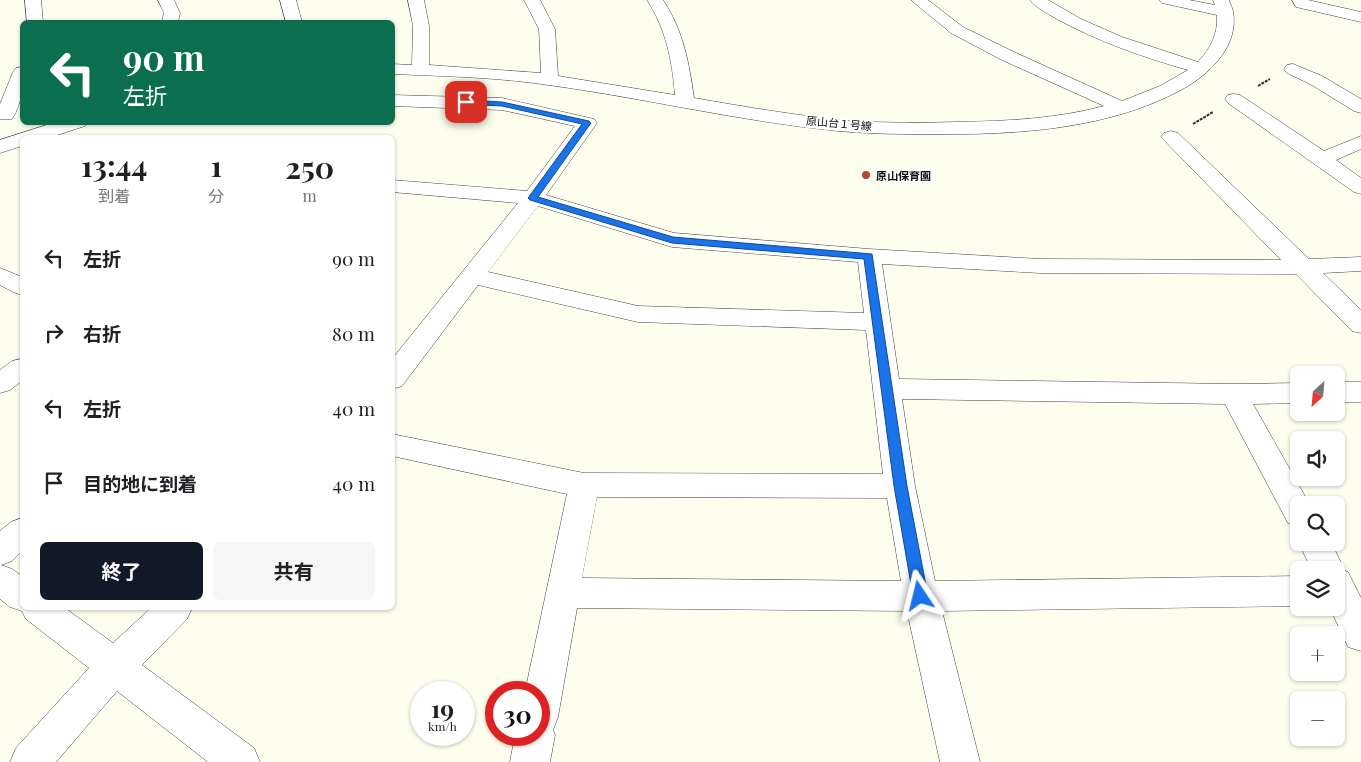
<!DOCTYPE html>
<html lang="ja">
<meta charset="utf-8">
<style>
body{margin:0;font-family:"Playfair Display","Noto Sans JP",serif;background:#f6f6f6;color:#202124;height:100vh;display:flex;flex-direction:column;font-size:19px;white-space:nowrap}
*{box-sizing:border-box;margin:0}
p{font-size:16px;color:#757577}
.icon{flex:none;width:28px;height:28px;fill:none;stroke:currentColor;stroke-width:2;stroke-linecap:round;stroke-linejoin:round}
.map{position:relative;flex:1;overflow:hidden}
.panel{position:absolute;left:20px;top:135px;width:375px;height:475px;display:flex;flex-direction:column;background:#fff;border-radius:8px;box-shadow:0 1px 4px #0004}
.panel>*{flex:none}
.banner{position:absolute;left:20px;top:20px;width:375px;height:105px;border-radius:8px;box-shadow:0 1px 4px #0004;background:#0b6e4f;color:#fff;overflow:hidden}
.needle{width:32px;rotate:206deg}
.fabs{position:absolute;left:1290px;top:366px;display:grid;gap:10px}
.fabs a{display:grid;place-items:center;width:55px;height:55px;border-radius:8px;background:#fff;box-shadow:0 1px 4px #0004;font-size:25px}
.speed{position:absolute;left:410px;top:681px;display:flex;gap:10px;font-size:25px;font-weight:700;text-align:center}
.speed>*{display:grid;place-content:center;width:65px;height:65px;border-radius:50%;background:#fff;box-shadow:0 1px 4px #0004;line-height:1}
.speed small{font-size:12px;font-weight:400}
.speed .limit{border:8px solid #d22;background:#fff;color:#111}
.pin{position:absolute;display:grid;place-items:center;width:42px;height:42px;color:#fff;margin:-21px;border-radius:10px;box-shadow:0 2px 8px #0006}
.me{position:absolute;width:55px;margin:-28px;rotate:350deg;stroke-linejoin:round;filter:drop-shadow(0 0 4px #0008)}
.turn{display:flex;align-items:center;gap:18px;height:105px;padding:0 20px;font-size:22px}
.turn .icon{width:65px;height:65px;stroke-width:2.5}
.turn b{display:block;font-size:35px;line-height:42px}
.eta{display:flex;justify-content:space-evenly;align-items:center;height:85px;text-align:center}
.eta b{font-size:30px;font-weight:700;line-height:35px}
.action{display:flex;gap:10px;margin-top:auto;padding:10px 20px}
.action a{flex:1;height:58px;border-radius:8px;background:#111827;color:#fff;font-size:20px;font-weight:700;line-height:58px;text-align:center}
.action a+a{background:#f6f6f6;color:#202124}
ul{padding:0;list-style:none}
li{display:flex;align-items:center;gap:15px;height:75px;padding:0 20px}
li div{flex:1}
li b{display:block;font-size:19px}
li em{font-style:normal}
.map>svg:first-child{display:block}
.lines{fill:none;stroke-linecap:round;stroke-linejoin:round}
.minor-casing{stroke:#404040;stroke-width:1}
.path{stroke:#2f2f2f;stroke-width:2;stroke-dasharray:3 1;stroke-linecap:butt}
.minor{fill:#fff;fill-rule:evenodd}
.route{fill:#1a73e8;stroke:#114b97}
.poi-dot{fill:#b5462d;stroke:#fff;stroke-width:2}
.labels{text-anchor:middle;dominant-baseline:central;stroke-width:5;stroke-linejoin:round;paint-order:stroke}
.far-street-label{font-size:11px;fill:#0d0d0d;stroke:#fff}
.far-poi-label{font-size:11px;font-weight:bold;fill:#0d0d0d;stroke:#fff;text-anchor:start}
</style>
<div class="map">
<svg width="1361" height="762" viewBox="0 0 1361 762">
<rect width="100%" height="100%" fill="#fefeef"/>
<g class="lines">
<defs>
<g id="minor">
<polygon points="25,0 41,0 43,22 27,22"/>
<polygon points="158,0 174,0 180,13 178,22 162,22 164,13"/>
<polygon points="280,0 296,0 302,22 286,22"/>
<path d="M408 0H424L429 26V65L541 73 539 29 524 0H540L555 29 558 76 675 95C672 60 666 29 647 0H663C683 30 689 62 694 98 746 107 799 116 851 121 887 123 922 123 958 122 1007 121 1056 119 1104 106L1002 60 951 33 911 0H928L963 27 1014 52 1122 101 1160 86 1188 70C1142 57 1097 41 1055 18 1047 13 1036 8 1030 0H1048L1081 19 1122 37 1198 62C1211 48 1218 34 1217 15L1162 3 1159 0H1189L1215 5 1213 0H1229C1230 4 1233 9 1233 12 1239 43 1213 71 1188 86 1123 124 1040 133 966 134 923 134 881 135 838 131 736 121 636 96 534 83 487 77 440 76 392 74V64L412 65 413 26Z"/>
<polygon points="1292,0 1308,0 1361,12 1361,22 1296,7"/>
<polygon points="1293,64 1322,76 1361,99 1361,113 1354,111 1310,84 1287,73 1284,69 1287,65"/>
<path d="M22 67C24 84 22 104 12 119H0V104L13 72 16 68Z"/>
<polygon points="1234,94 1240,95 1324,151 1361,136 1361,149 1336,160 1361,178 1361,194 1354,192 1228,103 1225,99 1228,95"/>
<path d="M392 95 502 98 594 119 597 123 546 195 674 233 869 249 1040 259 1281 260 1161 137 1164 133 1171 131 1178 133 1309 259 1361 257V271L1323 273 1361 310V333L1352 331 1296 274 1040 273 882 264 899 379 1234 384 1299 383V403L1253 404 1310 505H1299V527L1288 523 1225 404 902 399 915 486 935 581 1299 576V606L942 611 980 762H940L907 611 577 608 558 717 553 730 555 735 550 762H510L515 735H539V692H525L567 494 392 456V434L584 473 883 474 866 330 638 322 478 285 402 386 392 389V359L518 203 392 192V180L527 191 575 126 502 110 392 106ZM538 206 672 247 858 262 864 313 638 306 488 272ZM597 497 887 498 901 581 582 578Z"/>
<polygon points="56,122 87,122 85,126 48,138 22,138 22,146 0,153 0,140"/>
<polygon points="0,268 22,277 22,295 13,292 0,285"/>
<polygon points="22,359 22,381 10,390 0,393 0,370 12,361"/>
<rect x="1336" y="382" width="25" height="20"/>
<polygon points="22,518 22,551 12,561 1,565 12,569 22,576 22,608 65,608 113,643 151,608 192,608 187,619 142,665 254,748 260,762 208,762 117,691 56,762 10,762 16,748 89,668 26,619 22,611 10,607 0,599 0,531 11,522"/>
<polygon points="1299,540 1299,542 1331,542 1345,571 1348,572 1361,598 1361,651 1348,647 1330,608 1336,608 1336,570 1312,570 1298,542"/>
</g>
</defs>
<use href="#minor" class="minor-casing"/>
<g class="path">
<polyline points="1258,86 1270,79"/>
<polyline points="1193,124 1213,112"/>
</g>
<use href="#minor" class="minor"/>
</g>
<polygon class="route" points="466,100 502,102 589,121 591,123 538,197 673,237 872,254 907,486 928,596 926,601 920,603 915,601 913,596 894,486 864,259 672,243 530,200 528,198 582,124 502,106 463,104 462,102"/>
<circle class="poi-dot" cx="866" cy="175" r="5"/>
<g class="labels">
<g class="far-street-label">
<text transform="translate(839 123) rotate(5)">原山台１号線</text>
</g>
<g class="far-poi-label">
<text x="876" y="175">原山保育園</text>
</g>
</g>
</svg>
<div class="fabs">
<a><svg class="needle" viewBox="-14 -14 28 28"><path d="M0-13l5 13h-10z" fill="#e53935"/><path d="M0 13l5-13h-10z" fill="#757577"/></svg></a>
<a><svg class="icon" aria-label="sound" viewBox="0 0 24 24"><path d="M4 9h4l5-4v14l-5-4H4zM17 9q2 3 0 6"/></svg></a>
<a><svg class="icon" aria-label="search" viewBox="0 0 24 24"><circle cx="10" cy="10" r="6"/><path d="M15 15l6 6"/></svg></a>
<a><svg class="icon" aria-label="layers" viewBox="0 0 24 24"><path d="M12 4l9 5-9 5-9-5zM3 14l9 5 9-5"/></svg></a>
<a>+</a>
<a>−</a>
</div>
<div class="speed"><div>19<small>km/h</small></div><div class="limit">30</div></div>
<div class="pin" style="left:466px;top:102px;background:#d93025"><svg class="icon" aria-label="arrive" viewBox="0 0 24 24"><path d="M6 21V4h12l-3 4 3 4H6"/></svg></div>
<svg class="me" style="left:920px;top:596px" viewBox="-20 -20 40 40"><path d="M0-17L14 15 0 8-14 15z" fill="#1a73e8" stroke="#fff" stroke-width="4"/></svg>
<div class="banner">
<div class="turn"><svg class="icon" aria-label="left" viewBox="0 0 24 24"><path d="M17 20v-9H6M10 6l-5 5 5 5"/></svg><div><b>90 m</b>左折</div></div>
</div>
<section class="panel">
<div class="eta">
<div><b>13:44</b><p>到着</p></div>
<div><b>1</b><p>分</p></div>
<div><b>250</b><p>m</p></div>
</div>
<ul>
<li><svg class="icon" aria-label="left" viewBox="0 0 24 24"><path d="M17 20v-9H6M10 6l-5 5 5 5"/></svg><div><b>左折</b></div><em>90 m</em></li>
<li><svg class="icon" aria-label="right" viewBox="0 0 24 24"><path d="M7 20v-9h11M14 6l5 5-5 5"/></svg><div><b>右折</b></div><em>80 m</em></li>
<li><svg class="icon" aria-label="left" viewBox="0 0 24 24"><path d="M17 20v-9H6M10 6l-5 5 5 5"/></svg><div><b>左折</b></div><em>40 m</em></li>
<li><svg class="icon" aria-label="arrive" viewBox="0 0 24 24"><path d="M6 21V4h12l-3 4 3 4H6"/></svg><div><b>目的地に到着</b></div><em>40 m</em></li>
</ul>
<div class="action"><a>終了</a><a>共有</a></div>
</section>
</div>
